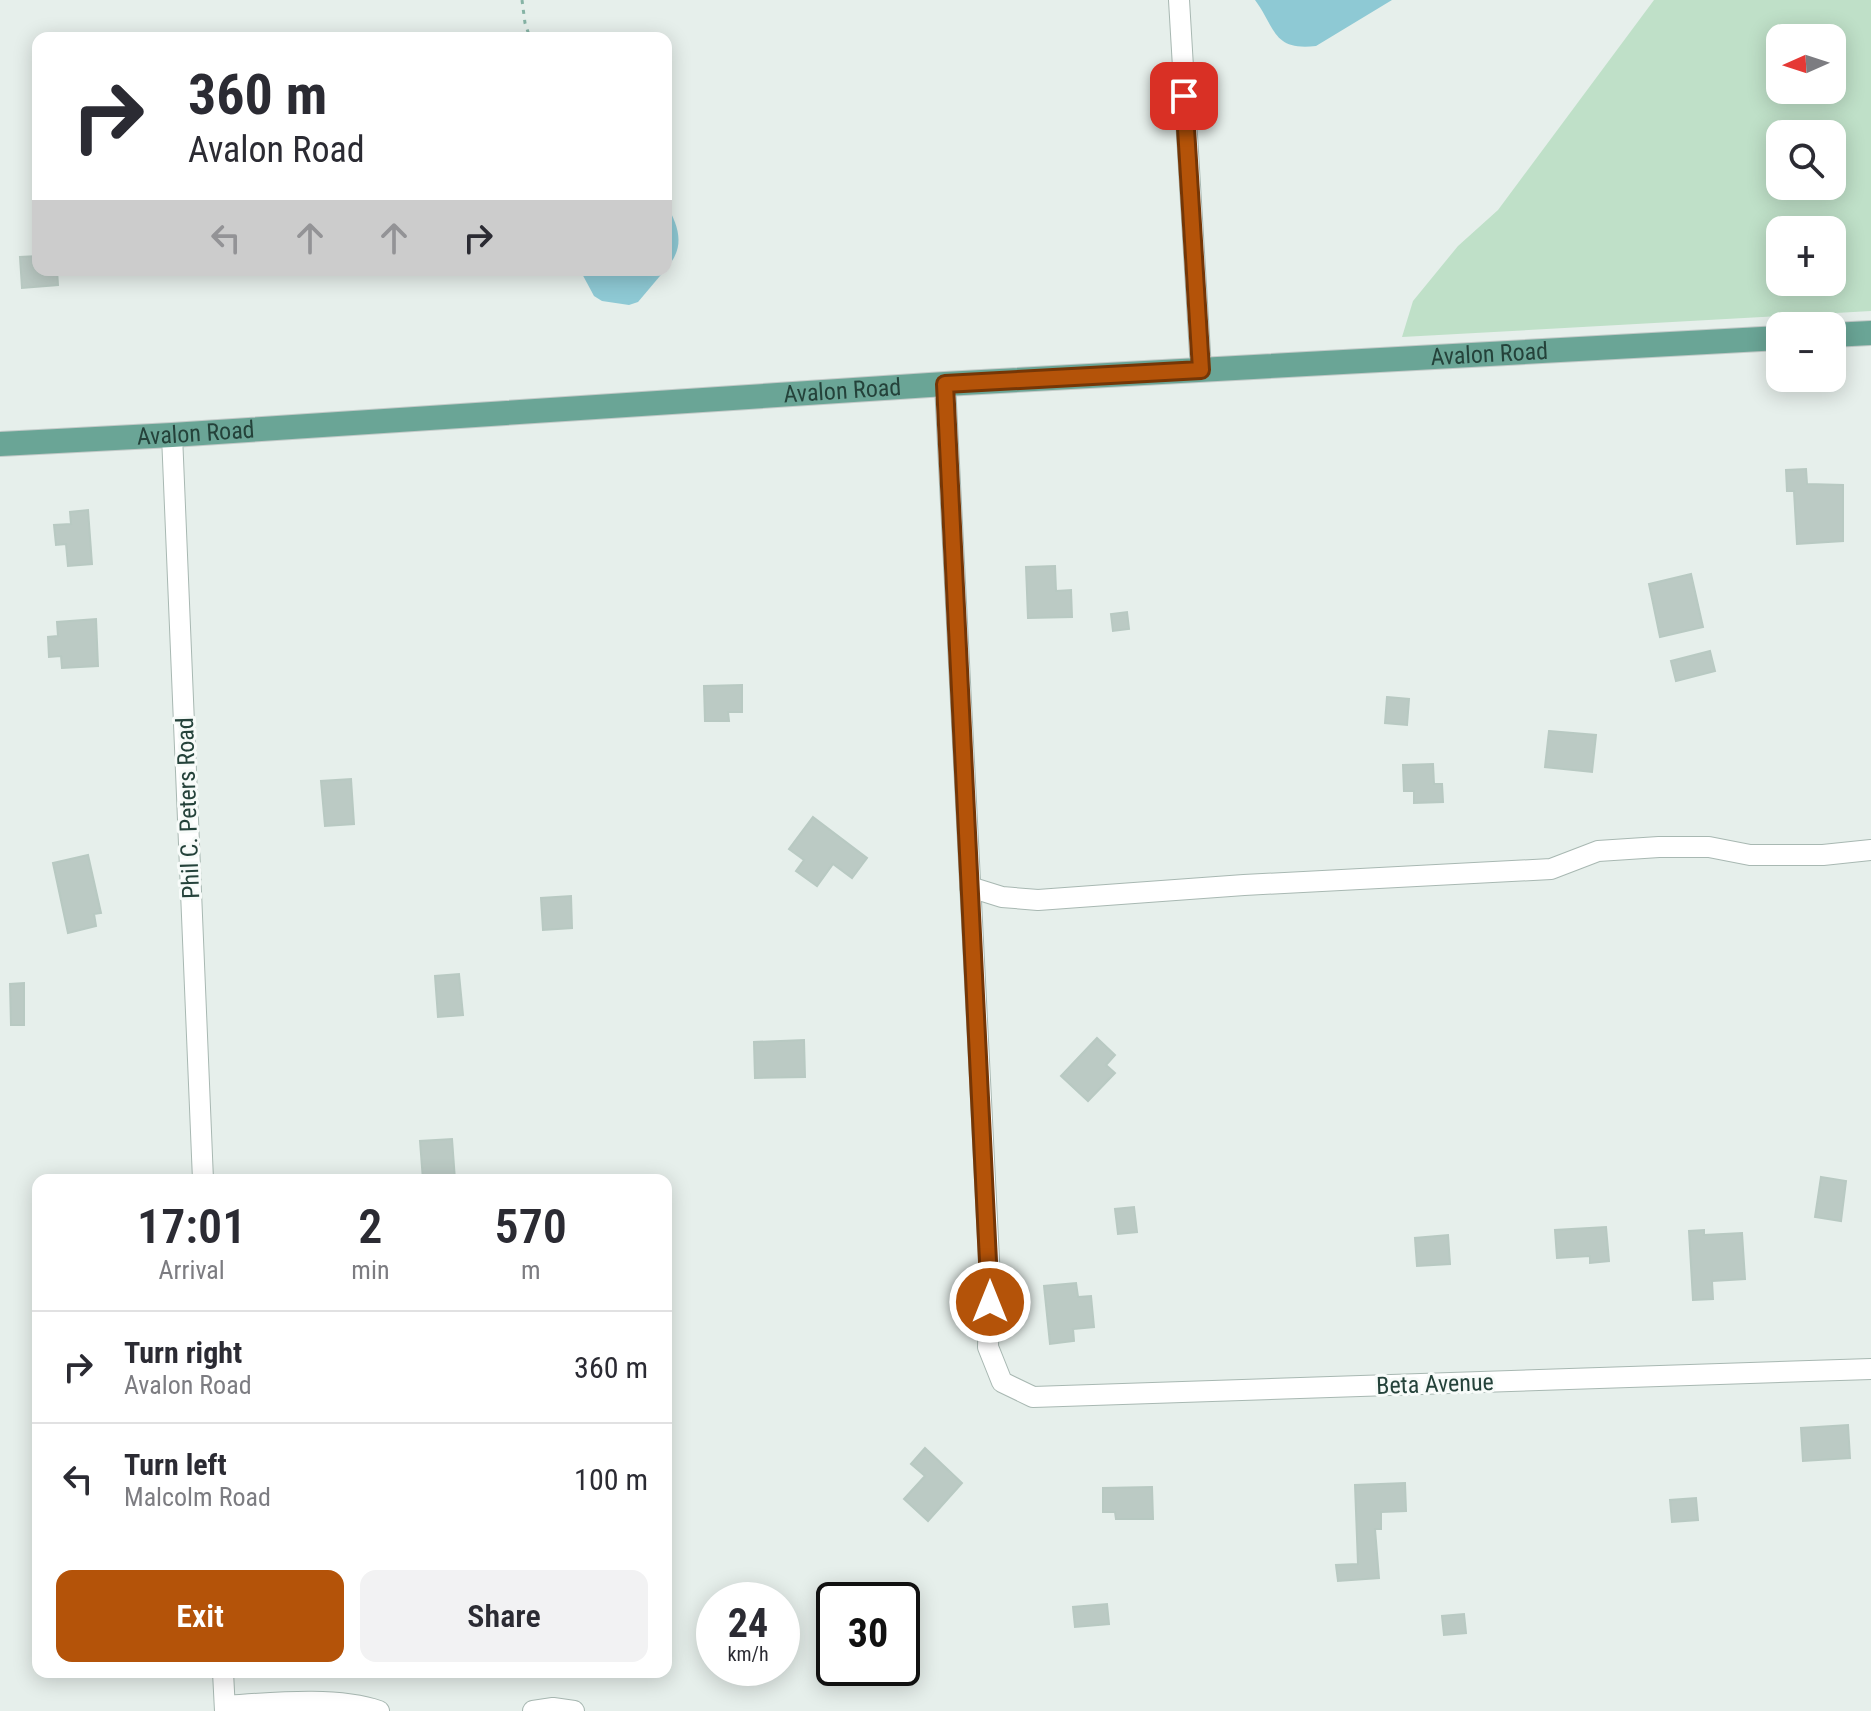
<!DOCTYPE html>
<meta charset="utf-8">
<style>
body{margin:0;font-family:"Roboto Condensed",sans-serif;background:#f2f2f3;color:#2b2b33;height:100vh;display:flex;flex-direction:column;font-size:30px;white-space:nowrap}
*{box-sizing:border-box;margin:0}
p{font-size:26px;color:#7c7c81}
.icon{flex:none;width:44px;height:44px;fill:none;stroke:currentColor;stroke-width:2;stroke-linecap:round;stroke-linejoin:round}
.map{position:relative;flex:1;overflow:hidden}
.drawer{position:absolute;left:32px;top:1174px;width:640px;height:504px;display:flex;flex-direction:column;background:#fff;border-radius:16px;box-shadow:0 4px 20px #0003}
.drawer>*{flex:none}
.top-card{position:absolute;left:32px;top:32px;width:640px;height:244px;border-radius:16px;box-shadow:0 4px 20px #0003;background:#fff;color:#2b2b33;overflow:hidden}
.needle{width:52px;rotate:267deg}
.controls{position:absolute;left:1766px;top:24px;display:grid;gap:16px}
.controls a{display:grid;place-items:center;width:80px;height:80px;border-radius:16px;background:#fff;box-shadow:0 4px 20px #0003;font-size:40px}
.speed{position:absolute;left:696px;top:1582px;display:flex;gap:16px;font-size:40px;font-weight:700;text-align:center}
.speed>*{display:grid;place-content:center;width:104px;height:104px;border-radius:50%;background:#fff;box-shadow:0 4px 20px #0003;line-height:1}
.speed small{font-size:20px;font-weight:400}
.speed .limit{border:4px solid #111;border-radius:12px;background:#fff;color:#111}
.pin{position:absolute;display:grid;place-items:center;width:68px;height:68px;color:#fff;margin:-34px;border-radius:16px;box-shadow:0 4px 12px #0006}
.me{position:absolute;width:88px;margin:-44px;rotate:0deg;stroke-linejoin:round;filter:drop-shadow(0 0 6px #0008)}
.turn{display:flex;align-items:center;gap:28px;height:168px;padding:0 24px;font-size:36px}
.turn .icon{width:104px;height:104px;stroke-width:2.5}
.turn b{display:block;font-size:56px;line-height:68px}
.lanes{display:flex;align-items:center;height:76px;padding:0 24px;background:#0003;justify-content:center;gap:40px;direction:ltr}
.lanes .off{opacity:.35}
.eta{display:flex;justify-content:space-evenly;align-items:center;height:136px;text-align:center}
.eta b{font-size:48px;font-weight:600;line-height:56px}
.cta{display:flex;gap:16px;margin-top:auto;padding:16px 24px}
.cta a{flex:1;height:92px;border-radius:16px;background:#b45309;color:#fff;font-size:32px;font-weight:600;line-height:92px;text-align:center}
.cta a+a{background:#f2f2f3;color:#2b2b33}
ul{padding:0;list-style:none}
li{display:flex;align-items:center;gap:24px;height:112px;padding:0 24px;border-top:2px solid #e1e1e2}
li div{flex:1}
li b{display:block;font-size:30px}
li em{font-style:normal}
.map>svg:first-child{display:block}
.green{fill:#bfe0c8;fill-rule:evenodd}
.water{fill:#8ec9d4}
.building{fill:#bbcac4;stroke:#b8c9c2;stroke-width:2}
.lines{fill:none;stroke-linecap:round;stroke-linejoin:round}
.minor-casing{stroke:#a8b8b2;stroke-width:22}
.major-casing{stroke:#c2cac8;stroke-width:26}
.path{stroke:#86b3a5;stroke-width:3;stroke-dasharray:4 6;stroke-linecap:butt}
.minor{stroke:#fff;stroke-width:20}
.major{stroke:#6aa596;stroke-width:24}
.route-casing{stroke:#753606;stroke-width:20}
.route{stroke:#b45309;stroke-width:14}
.labels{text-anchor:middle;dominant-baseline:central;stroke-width:6;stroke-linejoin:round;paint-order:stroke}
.street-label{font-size:24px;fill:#24423a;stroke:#f7fbf9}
</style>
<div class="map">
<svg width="1871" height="1711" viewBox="0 0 1871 1711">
<rect width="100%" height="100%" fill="#e6efeb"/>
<path class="green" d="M1654 0H1871V311L1402 337 1413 301 1458 246 1498 210ZM1780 38H1832V90H1780ZM1780 134H1832V186H1780ZM1780 230H1832V282H1780Z"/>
<g class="water">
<path d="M1255 0H1392L1316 46C1272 51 1276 28 1255 0Z"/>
<path d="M666 203C679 228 686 246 666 269Z"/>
<polygon points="580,270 665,270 638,302 629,305 602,301 594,296"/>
</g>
<g class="building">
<polygon points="38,256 38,270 57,270 58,285 22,288 20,257"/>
<polygon points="1806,469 1807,484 1843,485 1843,541 1797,544 1794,491 1787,491 1786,470"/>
<polygon points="88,510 92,564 68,566 66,544 56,545 54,525 71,524 70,512"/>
<polygon points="1055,566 1056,591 1071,590 1072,617 1028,618 1026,567"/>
<polygon points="1691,574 1703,627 1660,637 1649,584"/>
<polygon points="1127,612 1129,629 1113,631 1111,614"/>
<polygon points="96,619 98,666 62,668 61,656 49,657 48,637 58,636 57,622"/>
<polygon points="1710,651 1715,671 1676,681 1671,661"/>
<polygon points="742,685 742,712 728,712 729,721 705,721 704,686"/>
<polygon points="1387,697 1409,699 1407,725 1385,723"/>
<polygon points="1549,731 1596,735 1592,772 1545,767"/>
<polygon points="1433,764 1434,784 1442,784 1443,802 1414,803 1414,791 1404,791 1403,765"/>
<polygon points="351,779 354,824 325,826 321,781"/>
<polygon points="813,817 867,858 852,878 833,864 817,886 796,871 804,860 789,849"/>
<polygon points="88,855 101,913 94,914 96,926 68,933 53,863"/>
<polygon points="571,896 572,928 543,930 541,898"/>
<polygon points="459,974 463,1015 438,1017 435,976"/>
<polygon points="24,983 24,1025 11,1025 10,984"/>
<polygon points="1097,1038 1115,1055 1106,1065 1115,1073 1088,1101 1061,1076"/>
<polygon points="804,1040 805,1077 755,1078 754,1042"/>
<polygon points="452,1139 455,1180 423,1180 420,1141"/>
<polygon points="1821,1177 1846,1181 1841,1221 1815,1217"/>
<polygon points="1134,1207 1137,1232 1118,1234 1115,1209"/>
<polygon points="1606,1227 1609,1261 1590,1263 1590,1256 1557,1258 1555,1230"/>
<polygon points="1704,1230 1704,1235 1742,1233 1745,1279 1712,1281 1713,1299 1693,1300 1689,1231"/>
<polygon points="1448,1235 1450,1264 1417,1266 1415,1238"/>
<polygon points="1076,1283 1078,1297 1091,1296 1094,1327 1073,1329 1074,1341 1050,1344 1044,1286"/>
<polygon points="1848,1425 1850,1458 1803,1461 1801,1428"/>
<polygon points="925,1448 962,1483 928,1521 904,1499 925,1476 911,1464"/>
<polygon points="1405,1483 1406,1511 1381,1512 1381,1529 1375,1529 1379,1578 1338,1581 1336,1565 1358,1564 1355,1485"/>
<polygon points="1152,1487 1153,1519 1116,1519 1115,1512 1103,1512 1103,1488"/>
<polygon points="1696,1498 1698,1520 1672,1522 1670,1500"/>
<polygon points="1107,1604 1109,1624 1075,1627 1073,1607"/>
<polygon points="1464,1614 1466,1633 1444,1635 1442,1616"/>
</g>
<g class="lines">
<defs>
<g id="minor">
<polyline points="1179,0 1201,370"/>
<polyline points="945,384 990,1279 988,1347 1002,1382 1033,1397 1871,1369"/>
<polyline points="172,435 203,1180"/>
<polyline points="970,887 1002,897 1038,900 1244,885 1551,869 1598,851 1659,847 1709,847 1750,855 1823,855 1871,850"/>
<polyline points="223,1672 225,1711"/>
<path d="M225 1706C270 1703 337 1696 379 1711"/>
<polyline points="533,1711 553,1708 574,1711"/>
</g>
<g id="major">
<polyline points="1832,335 1871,333"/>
<path id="s1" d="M0 444 172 435 945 384 1780 338"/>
</g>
</defs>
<use href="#minor" class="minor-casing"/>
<use href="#major" class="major-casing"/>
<polyline class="path" points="522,0 525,23 530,38"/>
<use href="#minor" class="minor"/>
<use href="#major" class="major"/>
</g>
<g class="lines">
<defs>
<polyline id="route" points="990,1302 945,384 1201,370 1184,96"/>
</defs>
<use href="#route" class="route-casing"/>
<use href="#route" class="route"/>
</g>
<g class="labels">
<g class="street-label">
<text stroke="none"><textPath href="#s1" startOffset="1492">Avalon Road</textPath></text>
<text stroke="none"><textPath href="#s1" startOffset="844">Avalon Road</textPath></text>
<text stroke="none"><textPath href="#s1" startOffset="196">Avalon Road</textPath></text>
<text transform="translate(188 808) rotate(-92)">Phil C. Peters Road</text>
<text transform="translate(1435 1384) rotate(-2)">Beta Avenue</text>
</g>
</g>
</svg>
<div class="controls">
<a><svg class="needle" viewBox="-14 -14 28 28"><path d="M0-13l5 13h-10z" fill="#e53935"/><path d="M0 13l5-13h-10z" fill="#7c7c81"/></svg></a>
<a><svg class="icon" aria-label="search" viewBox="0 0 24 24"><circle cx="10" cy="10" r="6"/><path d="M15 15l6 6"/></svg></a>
<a>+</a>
<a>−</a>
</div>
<div class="speed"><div>24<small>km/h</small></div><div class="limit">30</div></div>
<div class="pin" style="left:1184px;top:96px;background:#d93025"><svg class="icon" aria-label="arrive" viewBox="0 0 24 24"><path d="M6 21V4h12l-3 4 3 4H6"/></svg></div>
<svg class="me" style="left:990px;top:1302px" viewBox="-20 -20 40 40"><circle r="17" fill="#b45309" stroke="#fff" stroke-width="3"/><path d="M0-11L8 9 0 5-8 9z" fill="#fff"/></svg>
<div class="top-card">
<div class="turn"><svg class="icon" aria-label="right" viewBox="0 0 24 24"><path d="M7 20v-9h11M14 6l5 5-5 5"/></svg><div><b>360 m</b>Avalon Road</div></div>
<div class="lanes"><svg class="icon off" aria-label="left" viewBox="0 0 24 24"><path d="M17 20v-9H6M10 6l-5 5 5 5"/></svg><svg class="icon off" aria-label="ahead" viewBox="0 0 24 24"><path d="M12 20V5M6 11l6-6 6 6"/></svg><svg class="icon off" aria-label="ahead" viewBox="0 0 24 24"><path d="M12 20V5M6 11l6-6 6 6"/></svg><svg class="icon" aria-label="right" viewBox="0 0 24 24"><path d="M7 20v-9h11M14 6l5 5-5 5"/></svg></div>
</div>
<section class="drawer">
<div class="eta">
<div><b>17:01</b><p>Arrival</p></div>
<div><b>2</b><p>min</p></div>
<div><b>570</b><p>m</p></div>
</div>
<ul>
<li><svg class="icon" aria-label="right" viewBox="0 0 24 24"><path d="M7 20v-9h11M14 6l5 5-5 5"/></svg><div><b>Turn right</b><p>Avalon Road</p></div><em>360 m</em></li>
<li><svg class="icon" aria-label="left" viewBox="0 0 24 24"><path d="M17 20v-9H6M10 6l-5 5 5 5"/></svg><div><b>Turn left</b><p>Malcolm Road</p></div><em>100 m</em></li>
</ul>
<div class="cta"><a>Exit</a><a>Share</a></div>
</section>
</div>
